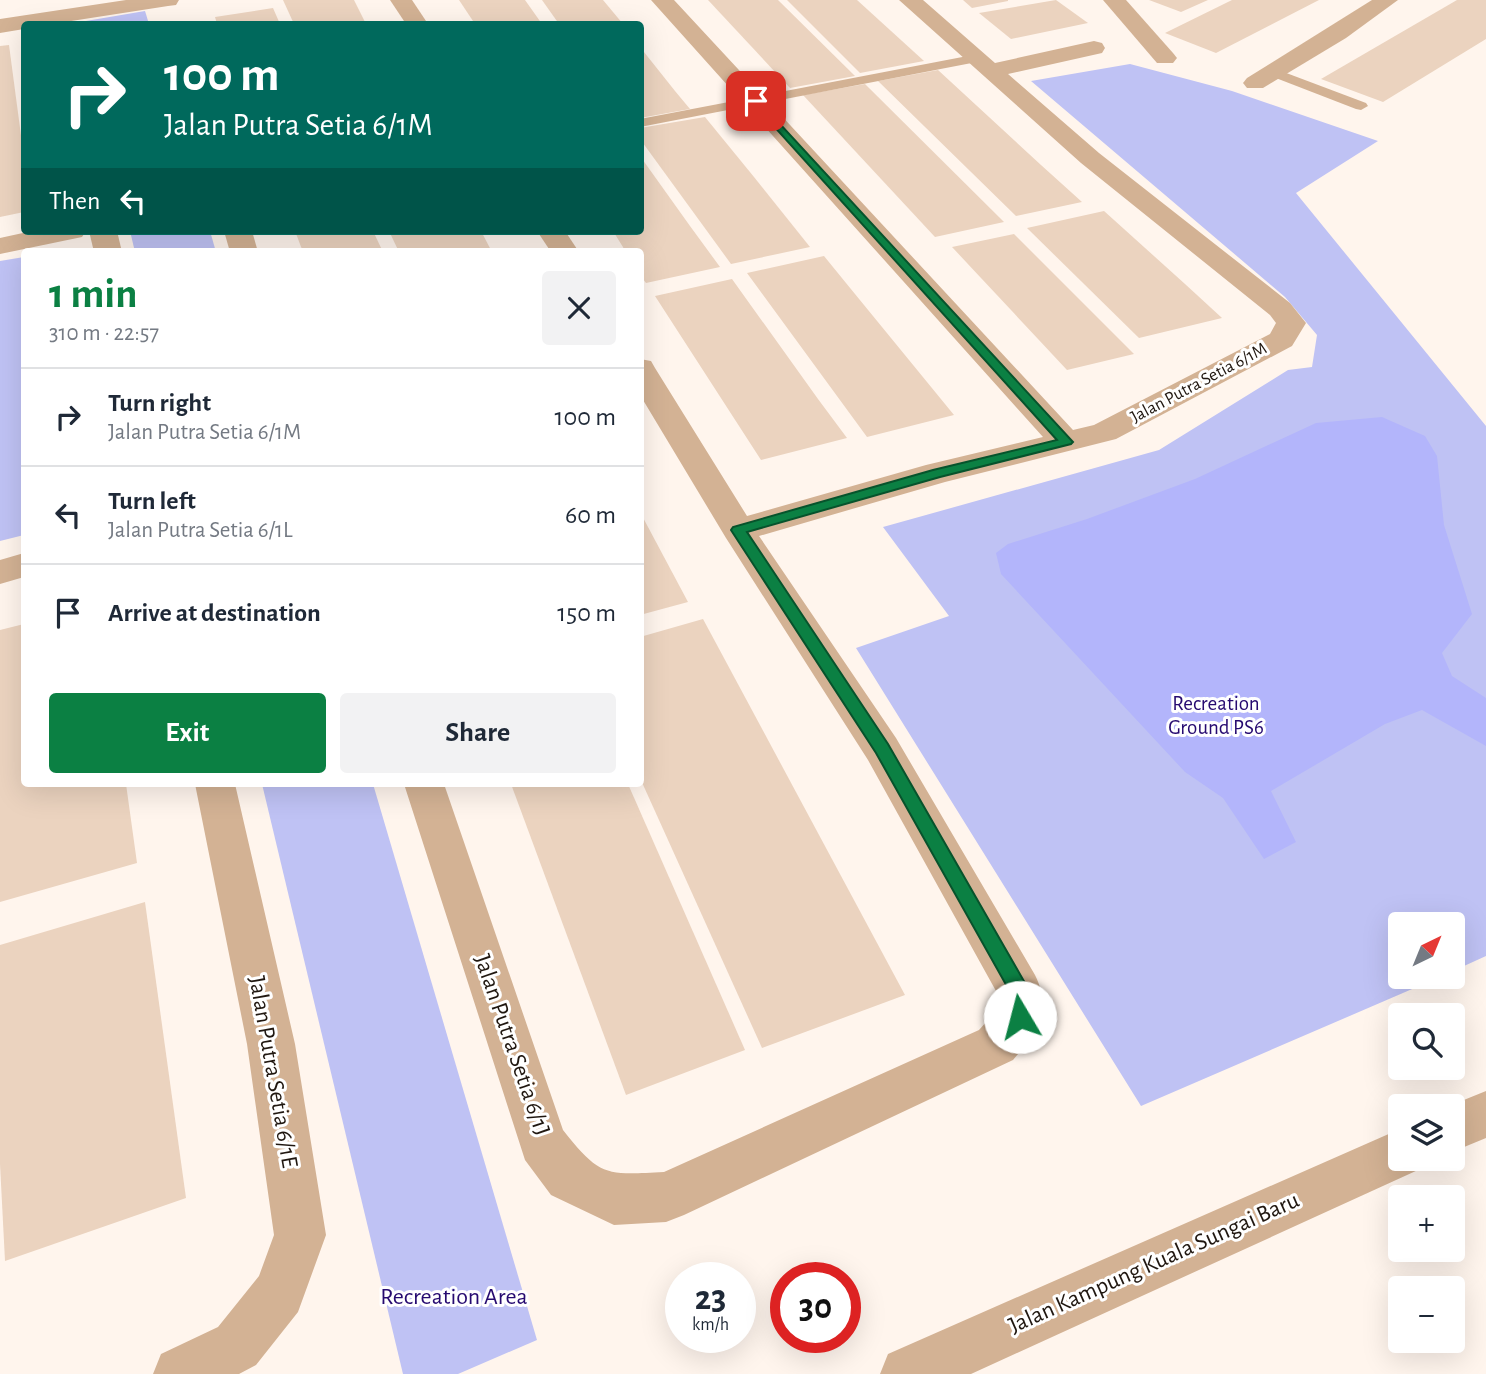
<!DOCTYPE html>
<meta charset="utf-8">
<style>
body{margin:0;font-family:"Alegreya Sans",sans-serif;background:#f2f2f3;color:#1f2937;height:100vh;display:flex;flex-direction:column;font-size:26px;white-space:nowrap}
*{box-sizing:border-box;margin:0}
p{font-size:23px;color:#747a83}
.icon{flex:none;width:38px;height:38px;fill:none;stroke:currentColor;stroke-width:2;stroke-linecap:round;stroke-linejoin:round}
.map{position:relative;flex:1;overflow:hidden}
.sheet{position:absolute;left:21px;top:248px;width:623px;height:539px;display:flex;flex-direction:column;background:#fff;border-radius:7px;box-shadow:0 7px 28px #0002}
.sheet>*{flex:none}
.guide{position:absolute;left:21px;top:21px;width:623px;height:214px;border-radius:7px;box-shadow:0 7px 28px #0002;background:#00695c;color:#fff;overflow:hidden}
.needle{width:46px;rotate:43deg}
.buttons{position:absolute;left:1388px;top:912px;display:grid;gap:14px}
.buttons a{display:grid;place-items:center;width:77px;height:77px;border-radius:7px;background:#fff;box-shadow:0 7px 28px #0002;font-size:35px}
.speed{position:absolute;left:665px;top:1262px;display:flex;gap:14px;font-size:35px;font-weight:700;text-align:center}
.speed>*{display:grid;place-content:center;width:91px;height:91px;border-radius:50%;background:#fff;box-shadow:0 7px 28px #0002;line-height:1}
.speed small{font-size:18px;font-weight:400}
.speed .limit{border:10px solid #d22;background:#fff;color:#111}
.pin{position:absolute;display:grid;place-items:center;width:60px;height:60px;color:#fff;margin:-30px;border-radius:14px;box-shadow:0 4px 10px #0006}
.me{position:absolute;width:77px;margin:-38px;rotate:352deg;stroke-linejoin:round;filter:drop-shadow(0 0 5px #0008)}
.turn{display:flex;align-items:center;gap:24px;height:147px;padding:0 28px;font-size:32px}
.turn .icon{width:91px;height:91px;stroke-width:2.5}
.turn b{display:block;font-size:49px;line-height:60px}
.then{display:flex;align-items:center;height:66px;padding:0 28px;background:#0003;gap:14px;font-size:26px}
.round{display:grid;place-items:center;flex:none;width:74px;height:74px;border-radius:7px;background:#f2f2f3}
.overview{display:flex;align-items:center;justify-content:space-between;height:119px;padding:0 28px}
h1{font-size:42px;font-weight:600;line-height:52px;color:#0b8043}
.action{display:flex;gap:14px;margin-top:auto;padding:14px 28px}
.action a{flex:1;height:80px;border-radius:7px;background:#0b8043;color:#fff;font-size:28px;font-weight:600;line-height:80px;text-align:center}
.action a+a{background:#f2f2f3;color:#1f2937}
ul{padding:0;list-style:none}
li{display:flex;align-items:center;gap:21px;height:98px;padding:0 28px;border-top:2px solid #e0e1e3}
li div{flex:1}
li b{display:block;font-size:26px}
li em{font-style:normal}
.map>svg:first-child{display:block}
.green{fill:#bfc2f4}
.water{fill:#b3b5fb}
.building{fill:#ebd3bf}
.lines{fill:none;stroke-linecap:round;stroke-linejoin:round}
.service{fill:#d3b294;fill-rule:evenodd}
.minor{fill:#d3b294;fill-rule:evenodd}
.tertiary{fill:#d3b294;fill-rule:evenodd}
.route{fill:#0b8043;stroke:#07532c;stroke-width:2}
.labels{text-anchor:middle;dominant-baseline:central;stroke-width:6;stroke-linejoin:round;paint-order:stroke}
.far-street-label{font-size:18px;fill:#201710;stroke:#fff}
.park-label{font-size:21px;fill:#260a70;stroke:#fff}
.near-street-label{font-size:24px;fill:#201710;stroke:#fff}
.near-park-label{font-size:24px;fill:#260a70;stroke:#fff}
</style>
<div class="map">
<svg width="1486" height="1374" viewBox="0 0 1486 1374">
<rect width="100%" height="100%" fill="#fff5ed"/>
<g class="green">
<polygon points="145,11 149,24 81,24 80,22"/>
<polygon points="1130,64 1232,91 1378,141 1296,193 1486,426 1486,956 1453,971 1452,924 1400,924 1400,976 1440,977 1141,1106 856,648 949,616 883,527 1159,450 1288,370 1312,367 1317,335 1285,297 1031,81"/>
<polygon points="130,231 210,231 216,252 135,252"/>
<polygon points="24,257 24,535 0,541 0,261"/>
<polygon points="262,784 373,784 537,1340 458,1374 403,1374"/>
</g>
<polygon class="water" points="1382,417 1425,436 1437,456 1444,525 1472,614 1442,653 1452,676 1486,698 1486,746 1422,710 1385,724 1271,791 1296,842 1264,859 1223,798 1185,772 1001,574 996,553 1008,544 1087,519 1195,479 1316,423"/>
<g class="building">
<polygon points="283,0 354,0 366,24 294,24"/>
<polygon points="459,0 525,0 542,24 475,24"/>
<polygon points="542,0 603,0 623,24 559,24"/>
<polygon points="708,0 778,0 855,76 790,88"/>
<polygon points="787,0 857,0 924,61 860,73"/>
<polygon points="963,0 1008,0 1008,1 972,8"/>
<polygon points="1056,0 1088,23 1011,39 979,13"/>
<polygon points="1149,0 1208,0 1181,12"/>
<polygon points="1232,0 1319,0 1216,53 1165,33"/>
<polygon points="1457,0 1486,0 1486,39 1383,102 1321,79"/>
<polygon points="273,8 280,24 217,24 215,17"/>
<polygon points="9,45 24,158 24,212 0,217 0,46"/>
<polygon points="640,47 675,91 690,109 640,118"/>
<polygon points="938,70 1041,165 1082,202 1016,216 878,81"/>
<polygon points="865,84 1004,222 935,237 803,95"/>
<polygon points="705,117 754,177 810,247 731,264 640,139 640,128"/>
<polygon points="640,156 690,226 720,267 646,283 640,275 640,252 626,252 613,231 640,231"/>
<polygon points="1104,211 1185,284 1222,318 1139,338 1027,228"/>
<polygon points="295,231 373,231 383,252 303,252"/>
<polygon points="389,231 481,231 492,252 399,252"/>
<polygon points="1014,234 1134,354 1067,370 952,247"/>
<polygon points="824,256 846,283 954,415 867,437 747,273"/>
<polygon points="732,279 818,399 847,438 761,460 655,296"/>
<polygon points="640,512 688,602 640,615"/>
<polygon points="703,619 905,995 762,1048 640,778 640,637"/>
<polygon points="24,624 24,784 126,784 137,863 0,902 0,630"/>
<polygon points="511,784 628,784 745,1050 626,1095"/>
<polygon points="145,902 186,1198 5,1261 0,1164 0,945"/>
</g>
<g class="lines">
<g class="service">
<polygon points="978,54 982,55 982,61 640,127 640,119"/>
<polygon points="1273,68 1366,103 1368,106 1361,110 1356,109 1268,75 1267,72"/>
</g>
<g class="minor">
<polygon points="126,0 179,0 176,5 168,6 52,24 24,24 24,29 0,33 0,19"/>
<polygon points="390,0 412,0 428,24 406,24"/>
<path d="M651 0H674L1073 430 1094 425 1270 334 1276 323 1270 315 1081 163 899 0H923L995 63 1094 41 1102 43 1105 48 1102 53 1008 74 1099 153 1290 303 1306 323 1292 346 1116 439 945 482 759 536 896 738 1035 975C1054 1014 1037 1031 1013 1060L684 1215 666 1222 614 1225 551 1195 525 1160 404 784H444L563 1130C600 1177 606 1175 664 1172L979 1030 997 1010 996 991 868 760 726 538 640 395V359L651 361 655 368 747 516 926 465 1043 437Z"/>
<polygon points="1103,0 1126,0 1173,53 1177,58 1173,63 1157,63"/>
<polygon points="1372,0 1398,0 1346,38 1263,88 1247,88 1243,83 1247,78"/>
<polygon points="32,231 86,231 82,237 0,254 0,238"/>
<polygon points="89,231 117,231 122,252 94,252"/>
<polygon points="224,231 252,231 258,252 230,252"/>
<polygon points="537,231 565,231 579,252 551,252"/>
<polygon points="24,553 24,577 0,584 0,560"/>
<polygon points="195,784 235,784 295,1044 326,1235 298,1312 256,1365 239,1374 153,1374 161,1354 218,1327 259,1276 274,1235 247,1044"/>
</g>
<g class="tertiary">
<polygon points="1486,1091 1486,1138 1452,1152 1452,1106 1449,1106"/>
<polygon points="1400,1129 1400,1158 1423,1158 1418,1170 971,1374 880,1374 888,1354"/>
</g>
</g>
<polygon class="route" points="756,98 1073,442 1071,444 940,477 747,532 888,744 1025,983 1029,1017 1027,1023 1020,1026 1013,1023 1010,1017 1009,990 876,753 731,530 733,527 933,470 1057,440 753,103 751,101"/>
<g class="labels">
<g class="far-street-label">
<text transform="translate(1199 383) rotate(-28)">Jalan Putra Setia 6/1M</text>
</g>
<g class="park-label">
<text x="1216" y="703">Recreation<tspan x="1216" dy="24">Ground PS6</tspan></text>
</g>
<g class="near-street-label">
<text transform="translate(512 1045) rotate(71)">Jalan Putra Setia 6/1J</text>
<text transform="translate(273 1072) rotate(80)">Jalan Putra Setia 6/1E</text>
<text transform="translate(1154 1263) rotate(-24)">Jalan Kampung Kuala Sungai Baru</text>
</g>
<g class="near-park-label">
<text x="454" y="1297">Recreation Area</text>
</g>
</g>
</svg>
<div class="buttons">
<a><svg class="needle" viewBox="-14 -14 28 28"><path d="M0-13l5 13h-10z" fill="#e53935"/><path d="M0 13l5-13h-10z" fill="#747a83"/></svg></a>
<a><svg class="icon" aria-label="search" viewBox="0 0 24 24"><circle cx="10" cy="10" r="6"/><path d="M15 15l6 6"/></svg></a>
<a><svg class="icon" aria-label="layers" viewBox="0 0 24 24"><path d="M12 4l9 5-9 5-9-5zM3 14l9 5 9-5"/></svg></a>
<a>+</a>
<a>−</a>
</div>
<div class="speed"><div>23<small>km/h</small></div><div class="limit">30</div></div>
<div class="pin" style="left:756px;top:101px;background:#d93025"><svg class="icon" aria-label="arrive" viewBox="0 0 24 24"><path d="M6 21V4h12l-3 4 3 4H6"/></svg></div>
<svg class="me" style="left:1020px;top:1017px" viewBox="-20 -20 40 40"><circle r="19" fill="#fff"/><path d="M0-13L10 11 0 6-10 11z" fill="#0b8043"/></svg>
<div class="guide">
<div class="turn"><svg class="icon" aria-label="right" viewBox="0 0 24 24"><path d="M7 20v-9h11M14 6l5 5-5 5"/></svg><div><b>100 m</b>Jalan Putra Setia 6/1M</div></div>
<div class="then">Then<svg class="icon" aria-label="left" viewBox="0 0 24 24"><path d="M17 20v-9H6M10 6l-5 5 5 5"/></svg></div>
</div>
<section class="sheet">
<div class="overview"><div><h1>1 min</h1><p>310 m · 22:57</p></div><a class="round"><svg class="icon" aria-label="close" viewBox="0 0 24 24"><path d="M6 6l12 12M18 6L6 18"/></svg></a></div>
<ul>
<li><svg class="icon" aria-label="right" viewBox="0 0 24 24"><path d="M7 20v-9h11M14 6l5 5-5 5"/></svg><div><b>Turn right</b><p>Jalan Putra Setia 6/1M</p></div><em>100 m</em></li>
<li><svg class="icon" aria-label="left" viewBox="0 0 24 24"><path d="M17 20v-9H6M10 6l-5 5 5 5"/></svg><div><b>Turn left</b><p>Jalan Putra Setia 6/1L</p></div><em>60 m</em></li>
<li><svg class="icon" aria-label="arrive" viewBox="0 0 24 24"><path d="M6 21V4h12l-3 4 3 4H6"/></svg><div><b>Arrive at destination</b></div><em>150 m</em></li>
</ul>
<div class="action"><a>Exit</a><a>Share</a></div>
</section>
</div>
